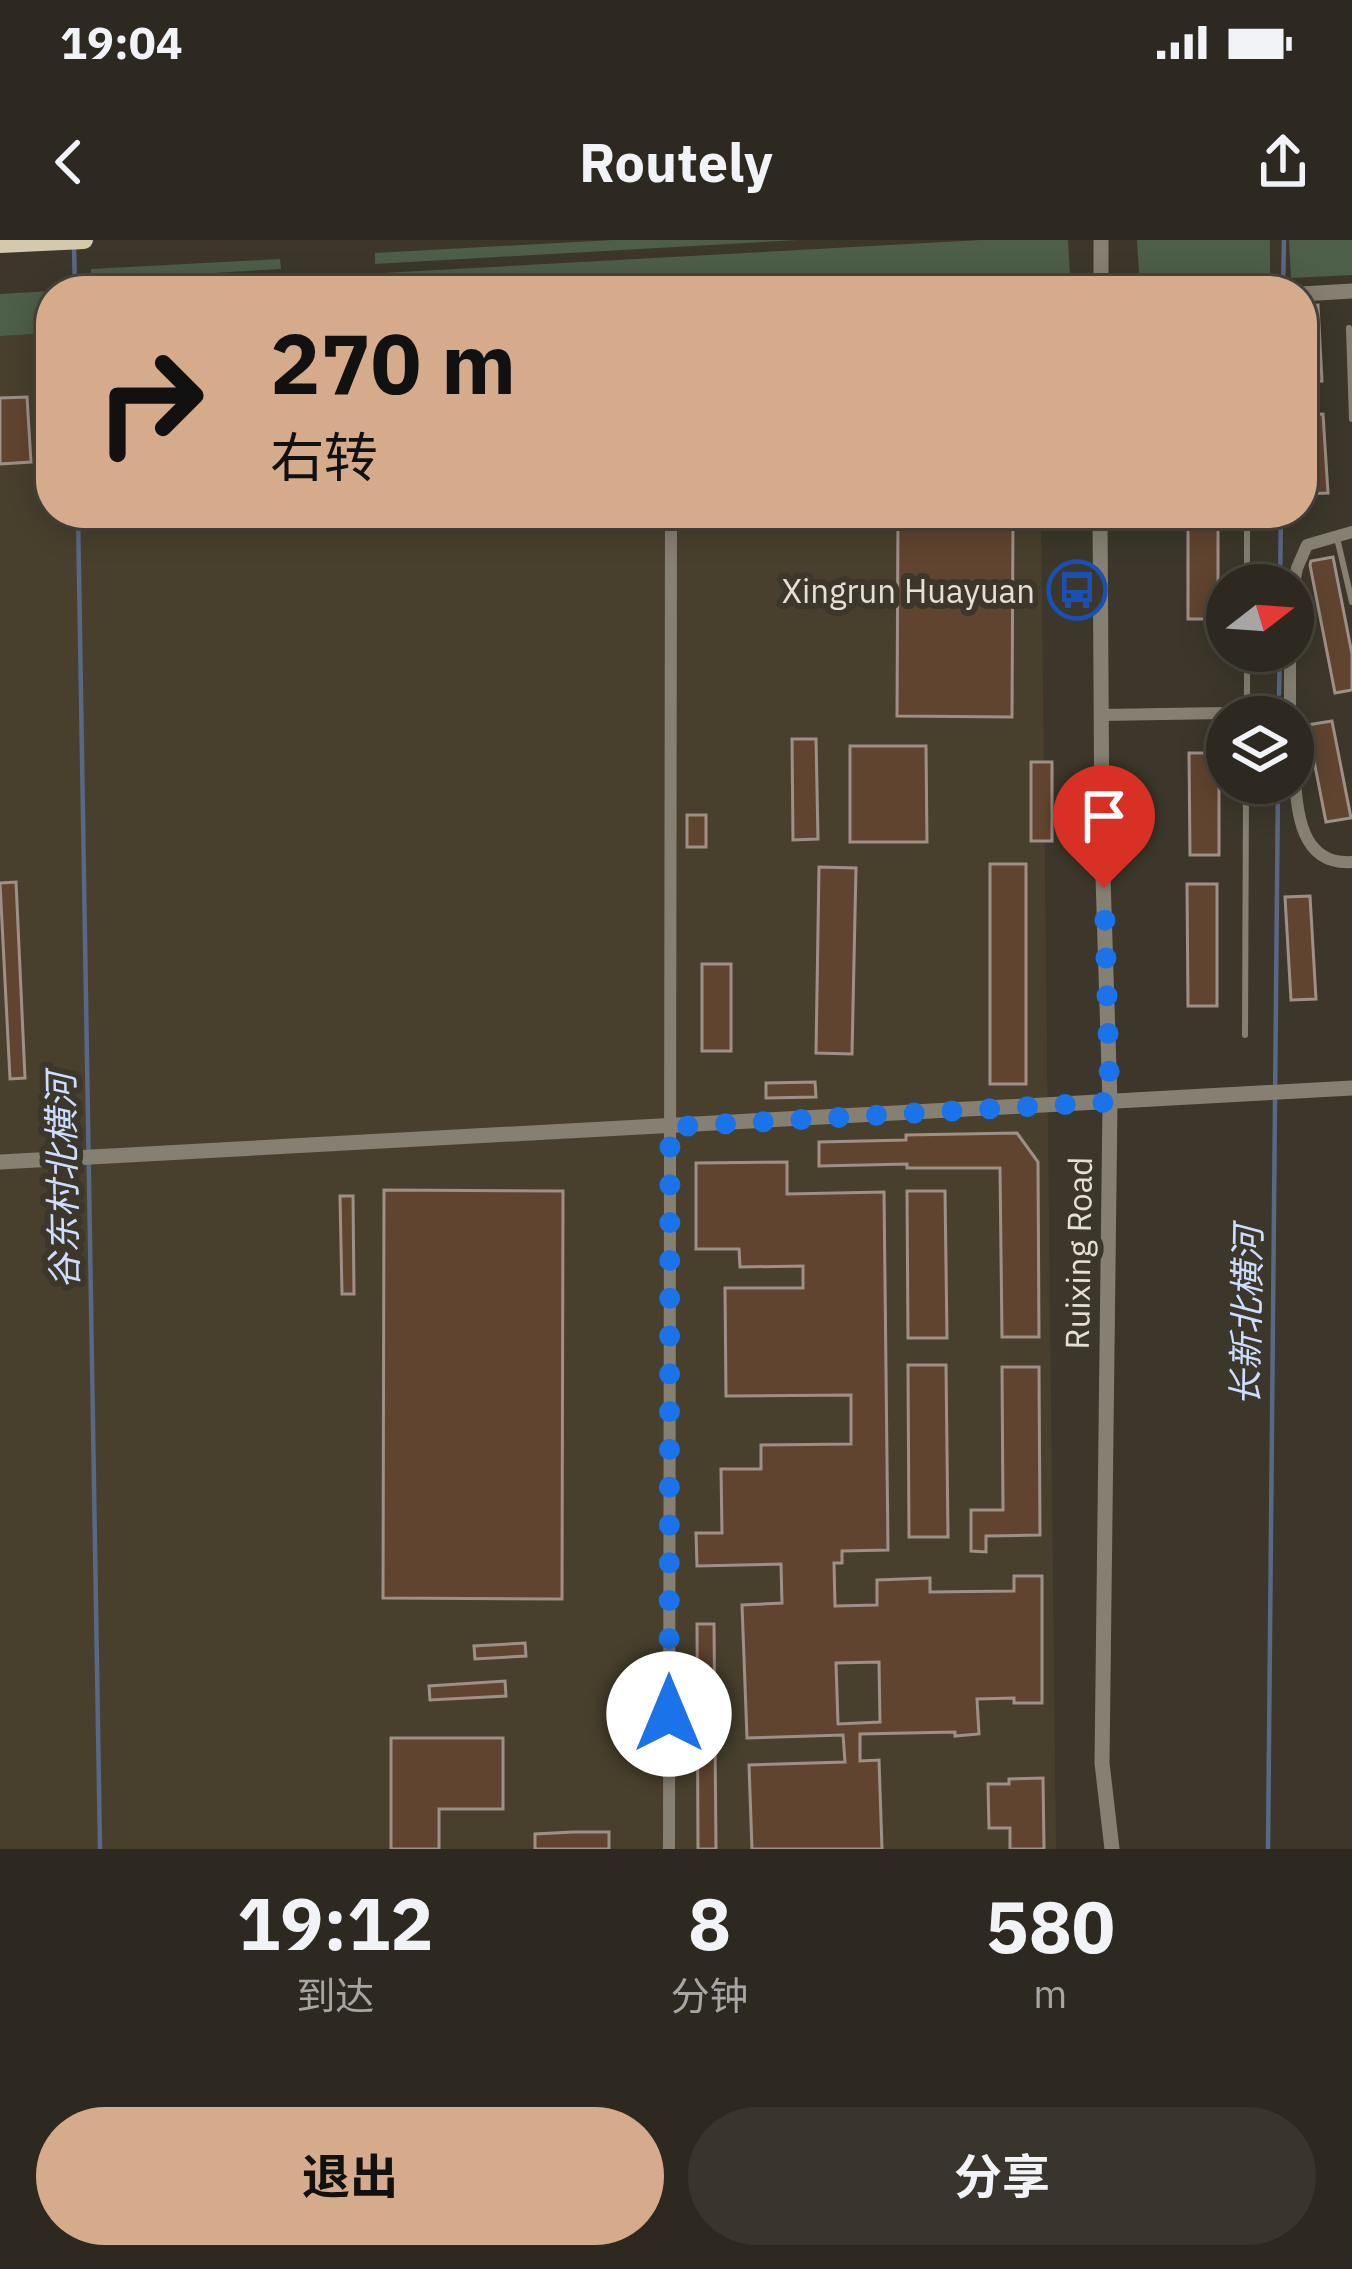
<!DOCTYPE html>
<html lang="zh">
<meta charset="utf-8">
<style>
body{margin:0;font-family:"IBM Plex Sans","Noto Sans SC",sans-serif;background:#39352d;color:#f1f3f6;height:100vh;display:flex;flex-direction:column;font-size:45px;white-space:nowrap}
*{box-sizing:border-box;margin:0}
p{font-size:39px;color:#a7a6a5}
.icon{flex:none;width:66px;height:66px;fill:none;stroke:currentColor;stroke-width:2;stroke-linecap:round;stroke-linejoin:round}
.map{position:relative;height:1609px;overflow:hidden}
.panel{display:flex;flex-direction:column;background:#2d2920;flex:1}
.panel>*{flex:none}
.hud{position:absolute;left:36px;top:36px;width:1281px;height:252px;border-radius:48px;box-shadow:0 6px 30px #0003,0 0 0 3px #48453e;background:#d6ab8b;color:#111;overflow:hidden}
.needle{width:78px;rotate:73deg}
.tools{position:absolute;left:1206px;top:324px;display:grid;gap:24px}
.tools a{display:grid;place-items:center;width:108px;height:108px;border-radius:50%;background:#2d2920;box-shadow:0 6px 30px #0003,0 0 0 3px #48453e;font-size:60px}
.pin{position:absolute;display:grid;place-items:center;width:102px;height:102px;color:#fff;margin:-123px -51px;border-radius:50% 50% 50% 0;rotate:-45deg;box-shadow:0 0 12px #0007}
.pin .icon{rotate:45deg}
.me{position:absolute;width:132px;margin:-66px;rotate:0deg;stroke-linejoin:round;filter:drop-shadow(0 0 9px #0008)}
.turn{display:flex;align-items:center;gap:42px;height:252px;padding:0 36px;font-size:54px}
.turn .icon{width:156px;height:156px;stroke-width:2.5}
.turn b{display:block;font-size:84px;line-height:102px}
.eta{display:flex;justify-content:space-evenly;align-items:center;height:204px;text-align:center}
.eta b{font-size:72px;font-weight:700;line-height:84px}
.cta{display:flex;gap:24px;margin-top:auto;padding:24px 36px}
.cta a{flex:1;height:138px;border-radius:72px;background:#d6ab8b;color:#111;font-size:48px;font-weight:700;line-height:138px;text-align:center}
.cta a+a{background:#39352d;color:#f1f3f6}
.status{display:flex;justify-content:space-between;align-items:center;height:84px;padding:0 60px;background:#2d2920;direction:ltr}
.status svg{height:33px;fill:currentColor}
header{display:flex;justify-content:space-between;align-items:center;height:156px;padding:0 36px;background:#2d2920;font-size:54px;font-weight:700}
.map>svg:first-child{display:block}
.built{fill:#48402d}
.green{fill:#4d5e49}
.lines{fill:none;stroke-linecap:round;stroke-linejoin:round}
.stream{stroke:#596886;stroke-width:4.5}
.building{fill:#60442f;stroke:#9e9086;stroke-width:3;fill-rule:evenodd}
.service{stroke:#868072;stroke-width:6}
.minor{stroke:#868072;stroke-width:12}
.tertiary{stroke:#868072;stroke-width:15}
.primary{stroke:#d4c9aa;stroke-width:18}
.route{stroke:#1a73e8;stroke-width:21;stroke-dasharray:0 37.8}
.labels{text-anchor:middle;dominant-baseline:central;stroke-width:12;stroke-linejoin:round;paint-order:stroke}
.poi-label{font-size:33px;fill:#e4e0d8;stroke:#3c372a;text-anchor:end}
.street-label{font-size:33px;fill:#e4e0d8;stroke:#3c372a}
.water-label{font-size:36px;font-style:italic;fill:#cdddfe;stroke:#3c372a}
</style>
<div class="status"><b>19:04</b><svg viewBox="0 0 49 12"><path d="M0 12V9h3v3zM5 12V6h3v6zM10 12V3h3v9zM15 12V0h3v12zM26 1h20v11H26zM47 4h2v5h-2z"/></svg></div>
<header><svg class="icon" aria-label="back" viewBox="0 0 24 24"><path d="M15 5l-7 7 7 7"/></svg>Routely<svg class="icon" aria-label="share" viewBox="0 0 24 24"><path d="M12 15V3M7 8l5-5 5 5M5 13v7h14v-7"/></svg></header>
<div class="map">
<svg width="1352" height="1609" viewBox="0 0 1352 1609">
<rect width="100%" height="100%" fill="#3c372a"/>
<polygon class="built" points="51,93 51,273 1041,273 1056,1609 0,1609 0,96"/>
<g class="green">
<polygon points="612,0 798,0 375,24 375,13"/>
<polygon points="980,0 1068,0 1070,37 820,51 366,51 365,34"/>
<polygon points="1137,0 1270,0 1270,39 1140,47"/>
<polygon points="1289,0 1352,0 1352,35 1291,38"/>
<polygon points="280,19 281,29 91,40 91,29"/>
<polygon points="287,38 288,51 88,51 88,49"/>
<polygon points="51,51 51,93 0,96 0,54"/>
</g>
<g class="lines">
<g class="stream">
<polyline points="74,6 75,51"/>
<polyline points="1283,51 1284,0"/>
<polyline points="78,273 100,1609"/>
<polyline points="1280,345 1281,273"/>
<polyline points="1279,454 1280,411"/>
<polyline points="1268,1609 1278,543"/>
</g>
</g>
<g class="building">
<polygon points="1318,65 1322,141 1302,142 1302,66"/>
<polygon points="27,157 31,222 0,224 0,158"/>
<polygon points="1323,174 1328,253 1303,254 1302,175"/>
<polygon points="898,273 1013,273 1012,477 897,476"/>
<rect x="1188" y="273" width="30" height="106"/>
<polygon points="1333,317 1352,414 1352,450 1335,453 1310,325 1311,321"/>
<polygon points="1332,481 1351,578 1326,582 1307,485"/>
<polygon points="792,499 816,499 818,599 793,600"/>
<polygon points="850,506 926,506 927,602 850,602"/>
<polygon points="1189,513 1219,513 1219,615 1190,615"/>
<rect x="1031" y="522" width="21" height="79"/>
<rect x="687" y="575" width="19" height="32"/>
<rect x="990" y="624" width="36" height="220"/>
<polygon points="819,627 856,628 852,814 816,813"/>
<polygon points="16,642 25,838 10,839 0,643"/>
<polygon points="1187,644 1217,644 1217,766 1188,766"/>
<polygon points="1310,656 1316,759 1291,760 1285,657"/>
<rect x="702" y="724" width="29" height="87"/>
<polygon points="815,842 816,857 766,858 766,843"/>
<polygon points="1017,893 1038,922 1039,1097 1002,1097 1000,928 907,928 907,924 819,926 819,902 906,900 906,895"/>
<path d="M787 922V954L884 952 888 1310 842 1311V1323H834L835 1366 877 1365V1340L930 1338V1352L1014 1351V1336H1042V1463H1014V1458L977 1459 979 1494 955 1496V1492L860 1494V1521L879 1520 882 1609H752L749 1525 845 1522 843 1495 747 1498 742 1365 782 1363 781 1324 697 1326 696 1293H722L721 1229H761V1205L851 1204V1155L726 1156 725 1048H803V1026L740 1027 739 1009H696V923ZM879 1422 880 1482 838 1484 836 1423Z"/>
<polygon points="384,950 563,951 562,1359 383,1358"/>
<polygon points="907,951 945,951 947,1098 908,1098"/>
<polygon points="340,956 353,956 354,1054 342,1054"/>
<polygon points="908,1125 946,1125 948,1297 909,1297"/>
<polygon points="1002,1127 1039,1127 1040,1295 986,1296 986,1312 971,1311 971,1270 1003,1270"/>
<polygon points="697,1384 714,1384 716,1609 698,1609"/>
<polygon points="525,1403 526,1416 475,1419 474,1406"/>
<polygon points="505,1441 506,1456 430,1460 429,1446"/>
<polygon points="391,1498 503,1498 503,1569 439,1569 439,1609 391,1609"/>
<polygon points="1043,1538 1044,1609 1010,1609 1010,1588 989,1588 988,1544 1009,1544 1009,1539"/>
<polygon points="573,1592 609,1592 609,1609 535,1609 535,1594"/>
</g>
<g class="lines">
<g class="service">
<polyline points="1349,88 1352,179"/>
<polyline points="1337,298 1352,362"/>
<polyline points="1247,345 1247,273"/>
<polyline points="1247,473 1247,411"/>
<polyline points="1245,795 1246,543"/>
</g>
<g class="minor">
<polyline points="672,51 672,42"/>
<polyline points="1293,349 1297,328 1307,305 1352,292"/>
<polyline points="1290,472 1290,411"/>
<polyline points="1101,475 1290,472 1290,477"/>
<path d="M1293 511C1297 554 1292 626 1352 622"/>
<polyline points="669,1609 671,273"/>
</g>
<g class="tertiary">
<polyline points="1101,0 1101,51"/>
<polyline points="1302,54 1352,51"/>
<polyline points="1100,273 1102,605 1110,862 1102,1523 1112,1609"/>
<polyline points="0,922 1352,848"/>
</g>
<polyline class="primary" points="0,4 84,0"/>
</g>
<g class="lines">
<polyline class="route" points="669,1474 670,887 1110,862 1104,648"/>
</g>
<defs>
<symbol id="bus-ring" viewBox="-11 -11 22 22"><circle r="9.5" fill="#3c372a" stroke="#1a4fb4" stroke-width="1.5"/><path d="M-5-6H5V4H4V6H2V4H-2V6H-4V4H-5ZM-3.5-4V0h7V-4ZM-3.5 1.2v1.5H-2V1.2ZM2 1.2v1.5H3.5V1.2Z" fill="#1a4fb4"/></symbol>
</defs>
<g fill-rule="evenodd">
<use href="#bus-ring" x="1044" y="317" width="66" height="66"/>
</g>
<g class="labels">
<g class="poi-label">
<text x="1035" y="350">Xingrun Huayuan</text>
</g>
<g class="street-label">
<text transform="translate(1078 1013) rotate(-89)">Ruixing Road</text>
</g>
<g class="water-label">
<text transform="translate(62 941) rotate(-91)">谷东村北横河</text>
<text transform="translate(1246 1076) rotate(-89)">长新北横河</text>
</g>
</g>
</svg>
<div class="tools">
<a><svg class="needle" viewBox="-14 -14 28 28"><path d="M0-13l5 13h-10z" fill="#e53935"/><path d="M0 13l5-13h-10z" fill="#a7a6a5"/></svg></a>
<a><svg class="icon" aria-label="layers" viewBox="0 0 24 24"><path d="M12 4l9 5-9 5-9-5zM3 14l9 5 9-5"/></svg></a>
</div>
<div class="pin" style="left:1104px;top:648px;background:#d93025"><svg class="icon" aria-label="arrive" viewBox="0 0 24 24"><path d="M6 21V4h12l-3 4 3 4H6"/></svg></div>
<svg class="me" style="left:669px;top:1474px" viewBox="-20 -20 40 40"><circle r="19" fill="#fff"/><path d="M0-13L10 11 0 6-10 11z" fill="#1a73e8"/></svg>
<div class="hud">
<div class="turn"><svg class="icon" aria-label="right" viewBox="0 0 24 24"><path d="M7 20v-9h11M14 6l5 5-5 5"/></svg><div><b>270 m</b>右转</div></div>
</div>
</div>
<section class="panel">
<div class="eta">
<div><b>19:12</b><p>到达</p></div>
<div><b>8</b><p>分钟</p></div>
<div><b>580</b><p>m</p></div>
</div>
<div class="cta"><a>退出</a><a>分享</a></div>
</section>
